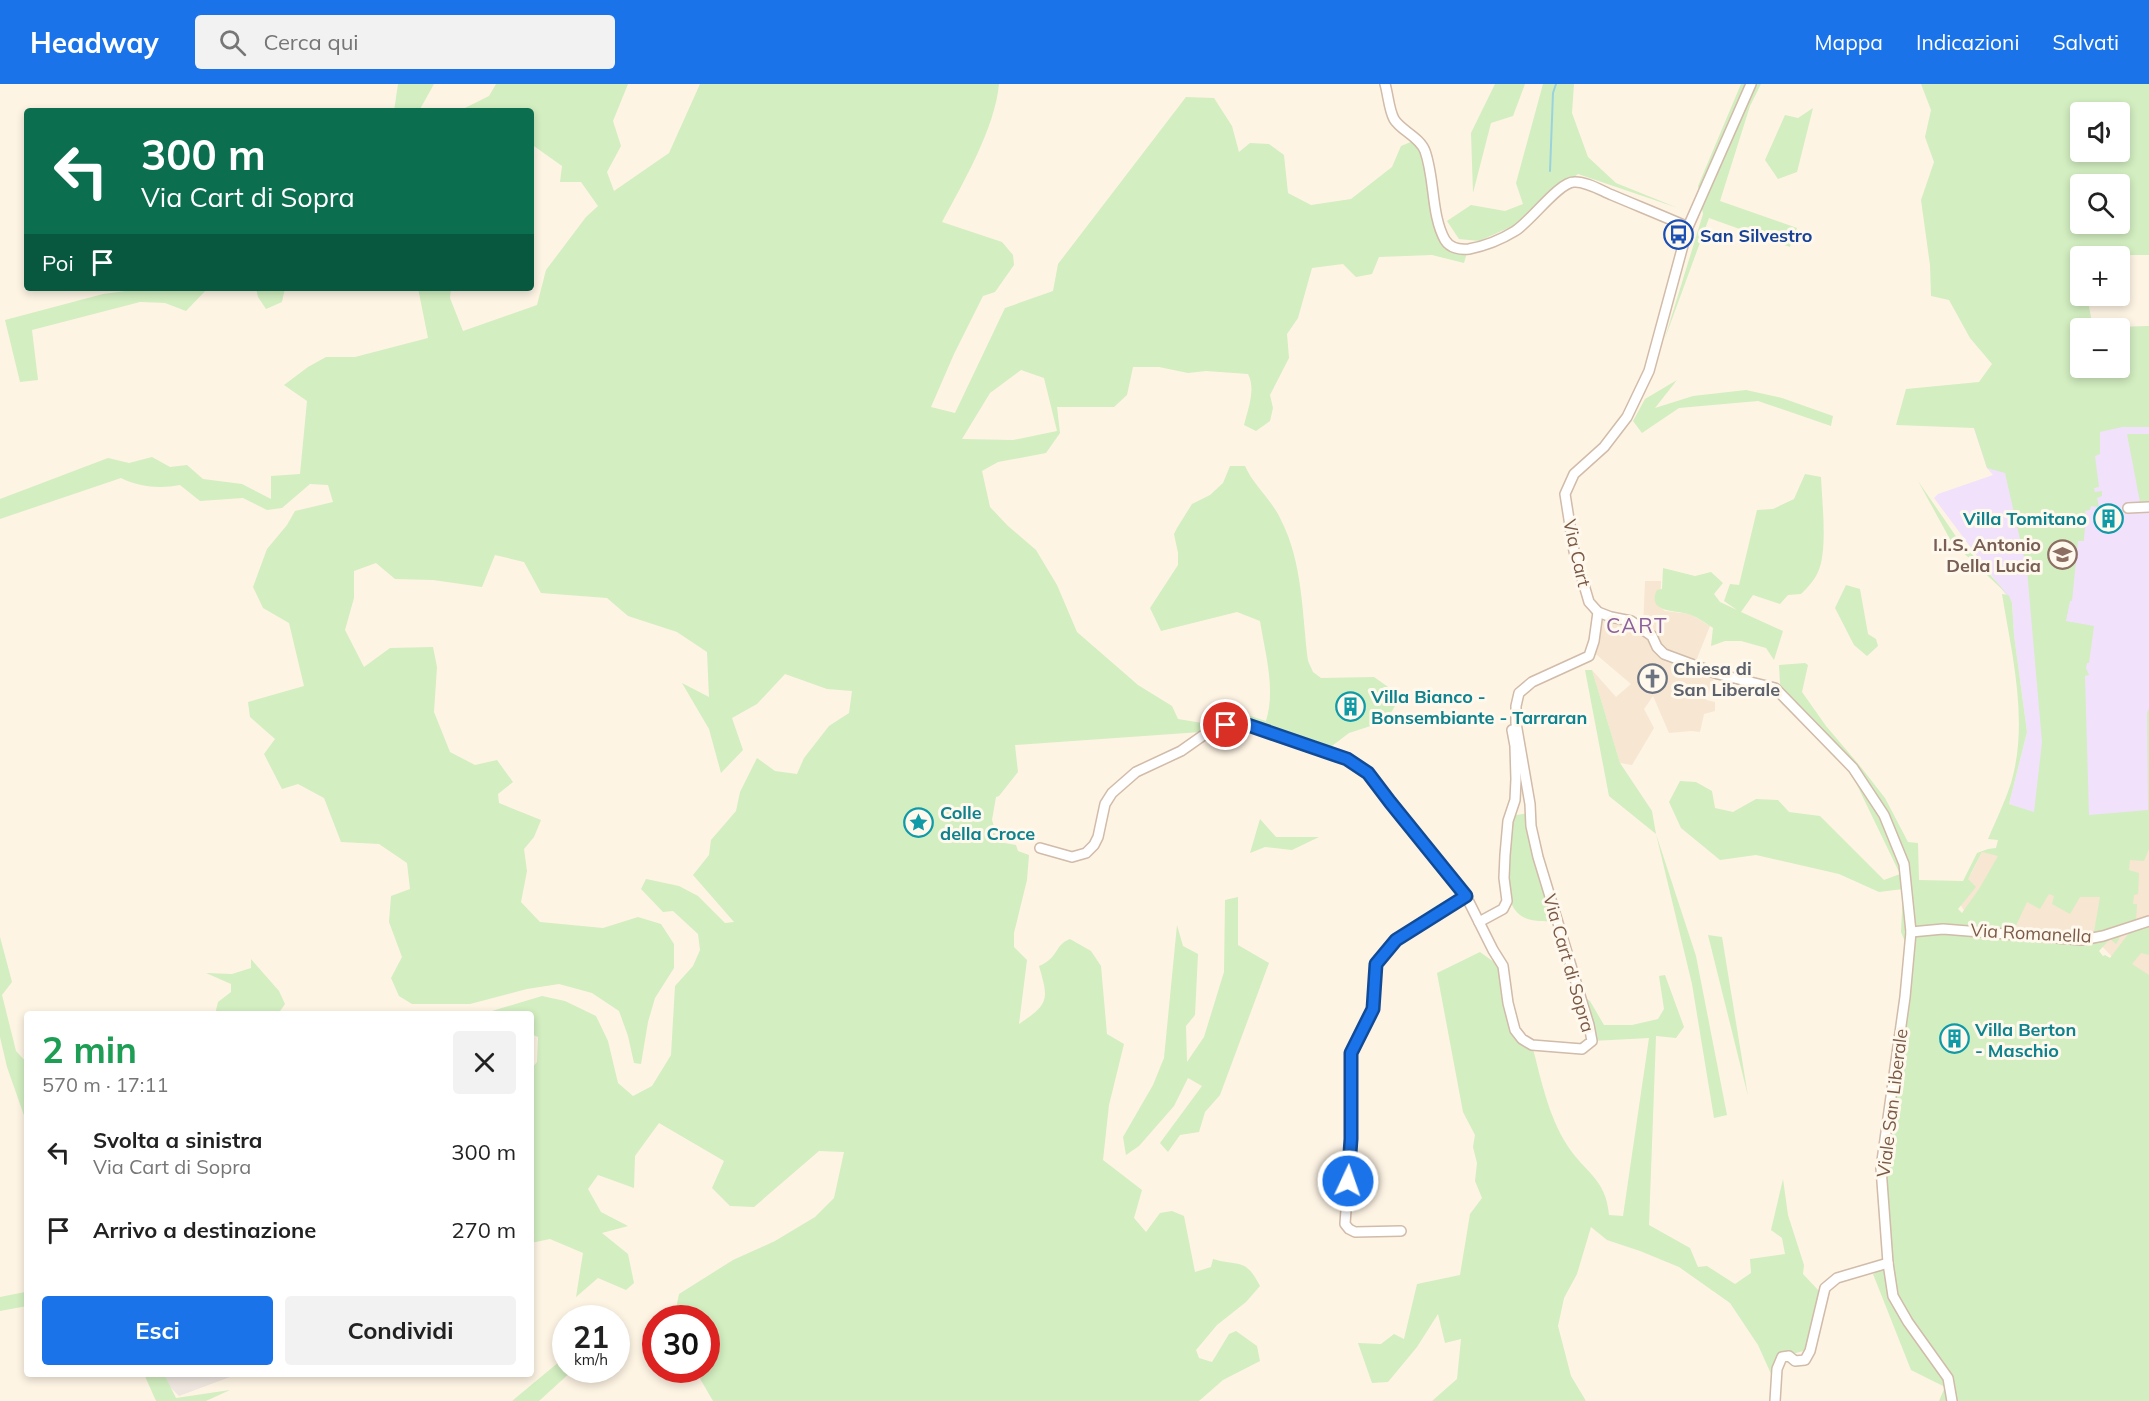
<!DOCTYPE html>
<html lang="it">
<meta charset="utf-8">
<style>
body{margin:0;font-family:Mulish,sans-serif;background:#f2f2f2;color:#222;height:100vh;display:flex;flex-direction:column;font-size:22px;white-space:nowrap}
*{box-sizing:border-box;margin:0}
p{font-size:20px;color:#767676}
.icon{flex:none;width:33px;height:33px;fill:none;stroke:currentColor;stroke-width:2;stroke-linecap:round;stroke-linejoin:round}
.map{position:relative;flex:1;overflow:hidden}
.details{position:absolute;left:24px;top:927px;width:510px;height:366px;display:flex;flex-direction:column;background:#fff;border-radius:6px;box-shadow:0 3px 9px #0003}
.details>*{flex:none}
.banner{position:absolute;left:24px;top:24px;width:510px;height:183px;border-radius:6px;box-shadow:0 3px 9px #0003;background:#0b6e4f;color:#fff;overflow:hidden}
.controls{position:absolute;left:2070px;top:18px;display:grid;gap:12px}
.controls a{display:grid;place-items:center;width:60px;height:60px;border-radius:6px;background:#fff;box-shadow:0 3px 9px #0003;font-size:30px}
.speed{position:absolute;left:552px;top:1221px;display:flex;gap:12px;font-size:30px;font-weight:700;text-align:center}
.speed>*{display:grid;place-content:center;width:78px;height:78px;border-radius:50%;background:#fff;box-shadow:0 3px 9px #0003;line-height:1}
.speed small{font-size:15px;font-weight:400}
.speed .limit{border:9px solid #d22;background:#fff;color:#111}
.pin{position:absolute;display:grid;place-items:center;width:51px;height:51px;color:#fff;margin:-26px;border:3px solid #fff;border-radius:50%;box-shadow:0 2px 6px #0007}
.me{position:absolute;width:66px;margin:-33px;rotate:3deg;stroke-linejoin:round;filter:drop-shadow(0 0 4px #0008)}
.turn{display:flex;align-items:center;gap:21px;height:126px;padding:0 18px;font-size:27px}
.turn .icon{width:78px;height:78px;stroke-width:2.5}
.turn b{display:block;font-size:42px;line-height:51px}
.then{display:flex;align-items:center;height:57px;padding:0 18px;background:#0003;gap:12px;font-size:22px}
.round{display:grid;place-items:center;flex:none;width:63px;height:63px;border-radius:6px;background:#f2f2f2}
.summary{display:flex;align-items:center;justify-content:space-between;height:102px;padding:0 18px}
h1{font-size:36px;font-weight:700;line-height:45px;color:#1e9e55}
.action{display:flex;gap:12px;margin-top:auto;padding:12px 18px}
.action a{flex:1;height:69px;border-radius:6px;background:#1a73e8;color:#fff;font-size:24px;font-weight:700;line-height:69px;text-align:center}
.action a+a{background:#f2f2f2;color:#222}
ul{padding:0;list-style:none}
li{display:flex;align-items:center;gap:18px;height:78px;padding:0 18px}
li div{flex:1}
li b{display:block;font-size:22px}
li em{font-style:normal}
header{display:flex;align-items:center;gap:36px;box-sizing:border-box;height:84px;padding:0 30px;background:#1a73e8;color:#fff}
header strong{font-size:28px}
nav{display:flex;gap:33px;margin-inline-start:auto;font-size:21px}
.search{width:420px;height:54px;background:#f2f2f2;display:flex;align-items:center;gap:15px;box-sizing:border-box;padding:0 21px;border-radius:6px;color:#767676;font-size:22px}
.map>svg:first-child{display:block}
.residential{fill:#f7e6d2}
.industrial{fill:#eee6df}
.education{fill:#f2e1fb}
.green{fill:#d3eec1;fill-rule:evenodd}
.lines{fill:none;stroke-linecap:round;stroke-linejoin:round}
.stream{stroke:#9bd3dd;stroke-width:2}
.minor-casing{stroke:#d1bba9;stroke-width:12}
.minor{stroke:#fff;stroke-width:9}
.route-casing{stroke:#114b97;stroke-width:15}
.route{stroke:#1a73e8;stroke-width:10}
.labels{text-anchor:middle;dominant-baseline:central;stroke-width:6;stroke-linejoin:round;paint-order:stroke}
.transit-label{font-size:18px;font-weight:bold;fill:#164399;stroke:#fff8ed;text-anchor:start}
.culture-label{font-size:18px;font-weight:bold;fill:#0d838f;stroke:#fff8ed;text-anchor:start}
.education-label{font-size:18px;font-weight:bold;fill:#785e54;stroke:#fff8ed;text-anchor:end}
.street-label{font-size:18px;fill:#7a5947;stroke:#fff8ed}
.worship-label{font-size:18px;font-weight:bold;fill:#5b616d;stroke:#fff8ed;text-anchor:start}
.quarter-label{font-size:21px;letter-spacing:1.5px;fill:#8a619e;stroke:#fff8ed}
</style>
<header>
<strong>Headway</strong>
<div class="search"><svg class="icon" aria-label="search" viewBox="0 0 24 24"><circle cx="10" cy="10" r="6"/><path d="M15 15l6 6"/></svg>Cerca qui</div>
<nav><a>Mappa</a><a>Indicazioni</a><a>Salvati</a></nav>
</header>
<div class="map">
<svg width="2149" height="1317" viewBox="0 0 2149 1317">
<rect width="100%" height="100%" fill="#fef4e4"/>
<g class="residential">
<polygon points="1645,497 1661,497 1660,523 1665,527 1690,530 1710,542 1694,582 1716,589 1706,616 1715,618 1715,627 1704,630 1700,648 1692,647 1669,649 1653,612 1644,625 1654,644 1632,681 1620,679 1592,586 1616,613 1631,600 1591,566 1598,528 1643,543"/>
<polygon points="2149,763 2149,912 2099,859 1992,855 1971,837 1954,811 1971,790 1982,768"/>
</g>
<polygon class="industrial" points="161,1290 238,1290 179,1312 164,1297"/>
<polygon class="education" points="2149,242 2149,727 2120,731 2075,733 2038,730 2009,720 2027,648 2014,551 2012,519 1934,414 1938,410 1993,391 1987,384 1974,344 1994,275 2080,284 2120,284 2120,244 2103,244"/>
<g class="green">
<polygon points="398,0 434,0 419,27 394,27"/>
<path d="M496 0H628L613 37 621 62 607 88 614 107 669 69 700 0H999C995 44 963 99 942 138L1002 158 1013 171 1014 181 995 208 983 212 954 270 931 323 955 329 1005 224 1053 207 1058 180 1186 13 1214 14 1232 42 1239 68 1250 59 1269 60 1284 71 1288 109 1311 121 1351 115 1392 83 1401 62 1413 57 1422 67 1444 161 1467 169 1464 179 1432 171 1379 173 1372 190 1356 193 1343 180 1312 184 1298 234 1287 250 1289 274 1270 311 1273 324 1270 337 1256 347 1244 341C1248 325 1256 305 1248 290L1206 287 1188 289 1159 283H1133L1127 311 1114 323H1057L1060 349 1046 369 998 378 982 387 990 423 1008 442 1036 466 1057 501 1077 548 1138 601 1172 622 1178 635 1214 641 1201 648 1015 661 1018 688 999 712 996 713 992 736 999 758 1016 761 1018 767 1029 771 1027 796 1014 849V863L1027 876 1019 940C1049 920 1049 916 1039 882 1059 874 1054 861 1070 855L1091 867 1101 882 1107 950 1124 960 1109 1021 1103 1076 1142 1106 1134 1134 1146 1148 1160 1129 1172 1127 1184 1132 1195 1188 1211 1183 1213 1175C1240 1183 1245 1173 1260 1202L1246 1218 1217 1241 1196 1266 1199 1274 1212 1278 1229 1250 1236 1247 1257 1262 1260 1277 1223 1296 1199 1317H713L695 1286H706V1234H674L679 1210 733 1176 775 1157 815 1133 834 1114 844 1068 819 1067 754 1123 730 1122 712 1104 724 1077 659 1039 635 1072 634 1104 598 1091 588 1105 601 1128 628 1142 602 1149 628 1170 634 1199 626 1206 598 1194 576 1213 583 1169 550 1155 531 1159V985L537 978 538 953 531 950V930H482L542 912 565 917 596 932 608 957 618 999 633 1012 652 1002 671 971 675 902 693 882 700 866 698 850 673 827 663 828 641 805 646 795 679 802 698 812 725 839 734 838 693 791 709 771 711 756 736 727 740 708 757 674 775 687 797 690 804 674 829 642 849 629 852 607 827 605 785 590 757 620 732 634 743 666 721 689 709 645 682 599 709 613 707 568 677 548 628 532 607 514 541 509 524 478 495 471 482 503 433 496 395 495 376 479 354 487V514L345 546 364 583 390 564 433 563 437 583 434 628 450 668 475 681 497 676 513 698 498 710 499 719 541 736 534 753 524 765 527 787 521 818 540 838 603 844 638 833 661 840 674 860V884L655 914 648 938 641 980 634 979 628 952 619 927 592 909 559 900 527 905 470 920H412L399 912 391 894 402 873 389 838 391 812 410 805 407 779 379 760 341 758 324 714 298 700 282 705 264 670 275 655 250 633 248 618 304 602 289 539 263 524 253 503 267 465 287 441 295 427 333 418 328 401 310 400 282 424 267 426 243 414 200 417 180 401C160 405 139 403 121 394L0 435V415L108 374 129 379 152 373 170 383 187 381 203 395 242 400 271 415V392L300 390 307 317 284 301 308 283 326 273H355L428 254 418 204H451L450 214 463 247 537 221 546 186 586 133 598 122 581 98H560L562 82 531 60V27H459L489 12ZM1021 286 1044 294 1057 347 1013 356 962 355 990 309Z"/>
<polygon points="1495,0 1525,0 1513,32 1491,39 1473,109 1471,49"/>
<polygon points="1543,0 1574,0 1572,29 1588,73 1616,99 1678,124 1578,90 1515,141 1479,157 1459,155 1447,137 1471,121 1505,127 1523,120 1516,99"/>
<polygon points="1741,0 1761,0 1750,22 1720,117 1797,144 1790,163 1709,134 1664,257 1703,130 1698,102"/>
<path d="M1921 0H2149V171H2083L2080 172V212H2087L2093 244 2149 242V343H2122L2100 348V370L2095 372 2099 403 2094 404 2095 408 2102 407V412L2097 414 2099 423 2091 422 2090 426 2085 427C2087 436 2084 447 2084 457H2078L2072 517H2070L2066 537 2094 542 2089 579H2087L2086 584 2089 591 2085 592 2089 731 2148 726 2147 629 2149 624V765L2144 777 2130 776 2129 786 2139 789 2138 810 2134 811 2133 820H2137L2136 838 2093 854 2100 813H2080L2070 830 2052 820 2054 812 2049 810 2040 825 2027 818 2012 850 1985 848 1992 855 2098 859 2123 848 2116 860 2110 855 2099 867 2103 872 2105 871 2110 874 2132 845 2149 840V871L2141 869 2132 880 2149 891V1317H1939L1945 1303 1911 1286 1873 1190 1893 1179 1886 1081 1902 968 1911 872 1901 848 1903 805 1879 808 1839 790 1756 771 1720 776 1681 744 1669 718 1680 697 1696 698 1712 707 1715 724 1733 728 1756 715 1778 716 1789 728 1820 732 1884 796 1900 790 1857 701 1843 679 1810 644 1781 619 1779 581 1805 579 1808 581 1802 608 1826 642 1860 682 1885 714 1908 758 1918 759 1919 796 1963 797 1977 769 1988 765 1996 764 1998 756 1988 755C1996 736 2005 718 2011 699 2029 638 2012 571 2002 510L2008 511 1951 457 1918 397 1955 451 2009 512 2012 519 2014 551 2027 648 2009 720 2034 728 2042 658 2027 486 2005 389 1987 384 1974 344 1896 341 1906 305 1979 298 1992 280 1970 254 1949 216 1931 212 1930 181 1921 116 1934 78 1925 53 1931 26ZM2080 28H2120V68H2080ZM2080 100H2120V140H2080ZM2080 244H2120V284H2080ZM1982 768 1998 772 1979 805 1962 829 1958 825 1976 803 1968 795Z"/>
<polygon points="1813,24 1797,88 1778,95 1765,76 1785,31 1798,34"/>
<polygon points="148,204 208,204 186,227 165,219 140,218 32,246 38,296 20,298 5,236 103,210"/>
<polygon points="256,204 285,204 282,218 266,225 258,213"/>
<polygon points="1677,296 1655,324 1693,312 1746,306 1782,314 1833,332 1831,342 1758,317 1679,324 1642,349 1633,337 1645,315"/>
<polygon points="2127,350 2149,350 2149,417 2140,418"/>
<path d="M1230 382H1245C1254 402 1272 416 1281 436 1303 479 1302 530 1308 577L1313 588 1321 594 1374 593 1401 612 1386 637 1349 649 1324 668 1323 665 1238 635 1244 630 1266 637C1276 605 1265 569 1260 537L1237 528 1161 547 1150 524 1178 481V469L1174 450 1177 444 1192 420 1210 411 1223 399Z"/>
<path d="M1805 390 1821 393C1822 417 1828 467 1818 488 1814 497 1808 503 1801 510L1788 511 1780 520 1753 511 1741 528 1783 547 1774 576 1766 564 1741 557H1725L1711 562 1713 544C1709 541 1694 531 1688 530 1676 526 1646 529 1657 506L1662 505 1663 484 1695 492 1711 488 1723 499 1714 510 1720 518 1737 526 1724 517 1730 500 1739 501 1757 426 1773 425 1794 415Z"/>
<polygon points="1846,501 1860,505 1868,550 1876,555 1878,562 1867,572 1854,561 1835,524"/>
<polygon points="1585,586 1592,586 1620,679 1652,727 1656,750 1696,872 1727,1031 1714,1034 1692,900 1656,750 1609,712"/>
<path d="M1530 729 1558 838C1548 837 1534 838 1525 834 1496 821 1508 758 1510 732Z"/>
<polygon points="1260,735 1276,753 1319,753 1292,766 1265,763 1250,769"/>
<polygon points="1238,813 1238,861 1269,879 1220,1011 1205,1028 1199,1048 1180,1051 1168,1068 1160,1059 1202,1002 1188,994 1174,1022 1139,1062 1126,1071 1123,1053 1153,1001 1164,974 1177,841 1183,862 1198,870 1195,931 1186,942 1187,978 1204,953 1224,888 1225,816"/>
<polygon points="1708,851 1722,853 1748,1012"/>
<polygon points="0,853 12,898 2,911 16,967 27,979 27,1040 7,983 0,953"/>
<path d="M1480 868 1501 883 1516 953 1532 961C1541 995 1548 1031 1567 1061 1584 1088 1606 1094 1609 1131L1623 1132 1649 954 1592 957 1580 910 1590 917 1604 941H1632L1658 935 1664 925 1659 892 1665 891 1684 943 1676 954 1656 952 1649 1141 1690 1164 1698 1183 1707 1182 1735 1200 1751 1189 1750 1175 1785 1170 1782 1154 1771 1146 1783 1095 1788 1131 1804 1181 1803 1190 1820 1208 1807 1266 1778 1274 1772 1292 1758 1261 1730 1219 1679 1183 1640 1167 1607 1156 1591 1143 1577 1190 1564 1214 1558 1242 1571 1292 1586 1317H1432L1457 1295 1461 1255 1445 1259 1438 1230 1417 1263 1388 1298 1372 1299 1358 1259 1381 1260 1394 1250 1404 1255 1417 1200 1460 1191 1470 1130 1482 1114 1475 1097 1477 1079 1473 1063 1475 1051 1463 1028 1437 889Z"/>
<polygon points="251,875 279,907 285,920 278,930 215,930 218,918 231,908 231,900 206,889 232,890 251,884"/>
<polygon points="25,1208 27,1222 0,1227 0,1213"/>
<polygon points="565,1273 566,1286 573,1286 539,1317 512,1317"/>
<polygon points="144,1290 164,1290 176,1314 230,1306 206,1317 156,1317"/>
</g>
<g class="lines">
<polyline class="stream" points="1550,87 1553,9 1556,0"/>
<defs>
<g id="minor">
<path d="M1385 0C1388 10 1389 26 1394 35 1400 46 1420 53 1425 67 1435 95 1431 131 1445 156 1450 164 1460 166 1469 165 1485 162 1502 155 1515 147 1531 137 1559 98 1574 98 1586 97 1602 107 1612 111 1638 122 1663 132 1688 143"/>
<polyline points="1751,0 1688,143 1649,287 1627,333 1604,363 1574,390 1565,410 1574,467 1589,518 1598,528 1611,533 1631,537 1652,552 1657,563 1664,570 1718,590 1775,604 1853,684 1884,731 1904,780 1911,848 1905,913 1881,1084 1888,1179 1893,1212 1908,1238 1948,1294 1952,1317"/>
<polyline points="2128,424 2149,423"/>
<polyline points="1040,764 1072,773 1086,769 1094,761 1098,753 1105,720 1112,709 1136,688 1181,667 1208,648 1226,641 1245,640 1347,675 1368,689 1390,718 1466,812 1493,866 1503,882 1508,919 1515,946 1522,955 1532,961 1582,965 1592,957 1589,941 1538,773 1531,742 1530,720 1516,639 1516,622 1519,609 1532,598 1589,572 1594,557 1598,528"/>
<polyline points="1479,838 1503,825 1507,817 1504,794 1505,771 1508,737 1515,716 1516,695 1515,662 1512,646"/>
<polyline points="1911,848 1943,845 2082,856 2103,852 2149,837"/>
<polyline points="1401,1147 1355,1148 1349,1145 1345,1140 1351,1055 1351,969 1373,925 1376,881 1396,856 1466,812"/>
<polyline points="1775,1317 1777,1285 1782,1273 1789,1272 1795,1277 1805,1276 1810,1267 1825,1204 1837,1194 1888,1179"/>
</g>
</defs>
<use href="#minor" class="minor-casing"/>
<use href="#minor" class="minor"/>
</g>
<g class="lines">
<defs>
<polyline id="route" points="1226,641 1245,640 1347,675 1368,689 1390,718 1466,812 1396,856 1376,880 1373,925 1351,969 1351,1055 1348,1097"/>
</defs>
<use href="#route" class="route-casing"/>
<use href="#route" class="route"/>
</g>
<defs>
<symbol id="bus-ring" viewBox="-11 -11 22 22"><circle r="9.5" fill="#fff8ed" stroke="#1a4fb4" stroke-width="1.5"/><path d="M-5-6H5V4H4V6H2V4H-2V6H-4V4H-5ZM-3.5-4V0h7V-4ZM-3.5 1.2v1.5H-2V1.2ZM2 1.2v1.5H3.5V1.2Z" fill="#1a4fb4"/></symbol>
<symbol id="building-ring" viewBox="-11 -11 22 22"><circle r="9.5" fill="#fff8ed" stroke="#0f9aa8" stroke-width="1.5"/><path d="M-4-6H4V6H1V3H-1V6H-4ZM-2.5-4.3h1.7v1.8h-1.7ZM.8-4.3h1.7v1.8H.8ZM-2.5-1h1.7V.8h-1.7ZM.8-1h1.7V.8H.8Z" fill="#0f9aa8"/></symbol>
<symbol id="school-ring" viewBox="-11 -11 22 22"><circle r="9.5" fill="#fff8ed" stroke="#8d6e63" stroke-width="1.5"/><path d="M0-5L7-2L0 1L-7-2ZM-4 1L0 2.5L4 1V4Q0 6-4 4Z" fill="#8d6e63"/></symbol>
<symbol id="church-ring" viewBox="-11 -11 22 22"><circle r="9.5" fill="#fff8ed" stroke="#6b7280" stroke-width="1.5"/><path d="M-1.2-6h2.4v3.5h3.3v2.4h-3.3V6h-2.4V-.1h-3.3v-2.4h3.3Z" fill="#6b7280"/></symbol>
<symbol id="sight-ring" viewBox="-11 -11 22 22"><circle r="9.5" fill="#fff8ed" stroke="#0f9aa8" stroke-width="1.5"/><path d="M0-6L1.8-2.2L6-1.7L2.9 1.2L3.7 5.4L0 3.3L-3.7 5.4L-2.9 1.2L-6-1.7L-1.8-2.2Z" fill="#0f9aa8"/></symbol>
</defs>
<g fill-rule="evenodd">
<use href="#bus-ring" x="1662" y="134" width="33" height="33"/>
<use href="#building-ring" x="2092" y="418" width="33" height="33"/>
<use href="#school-ring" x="2046" y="454" width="33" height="33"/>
<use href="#church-ring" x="1636" y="578" width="33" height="33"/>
<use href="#building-ring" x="1334" y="606" width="33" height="33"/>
<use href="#sight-ring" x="902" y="722" width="33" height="33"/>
<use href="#building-ring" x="1938" y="938" width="33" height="33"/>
</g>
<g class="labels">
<g class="transit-label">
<text x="1700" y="151">San Silvestro</text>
</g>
<g class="culture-label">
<text x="2087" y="434" text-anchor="end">Villa Tomitano</text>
<text x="1371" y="612">Villa Bianco -<tspan x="1371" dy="21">Bonsembiante - Tarraran</tspan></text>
<text x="940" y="728">Colle<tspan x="940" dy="21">della Croce</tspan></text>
<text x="1975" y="945">Villa Berton<tspan x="1975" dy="21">- Maschio</tspan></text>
</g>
<g class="education-label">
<text x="2041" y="460">I.I.S. Antonio<tspan x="2041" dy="21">Della Lucia</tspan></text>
</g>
<g class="street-label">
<text transform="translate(1577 469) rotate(77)">Via Cart</text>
<text transform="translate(2031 849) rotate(3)">Via Romanella</text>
<text transform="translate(1569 879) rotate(74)">Via Cart di Sopra</text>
<text transform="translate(1892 1019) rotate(-83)">Viale San Liberale</text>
</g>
<g class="worship-label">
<text x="1673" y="584">Chiesa di<tspan x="1673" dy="21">San Liberale</tspan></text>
</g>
<g class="quarter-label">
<text x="1637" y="541">CART</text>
</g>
</g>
</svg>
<div class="controls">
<a><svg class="icon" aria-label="sound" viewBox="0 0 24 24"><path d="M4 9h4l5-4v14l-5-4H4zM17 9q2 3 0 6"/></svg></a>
<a><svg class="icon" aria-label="search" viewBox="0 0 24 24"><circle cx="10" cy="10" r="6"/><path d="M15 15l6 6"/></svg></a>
<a>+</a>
<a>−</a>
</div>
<div class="speed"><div>21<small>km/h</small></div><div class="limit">30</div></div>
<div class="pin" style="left:1226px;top:641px;background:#d93025"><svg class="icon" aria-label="arrive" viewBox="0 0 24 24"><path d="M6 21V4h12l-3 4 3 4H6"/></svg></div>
<svg class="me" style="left:1348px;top:1097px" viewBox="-20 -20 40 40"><circle r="17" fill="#1a73e8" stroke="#fff" stroke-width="3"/><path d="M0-11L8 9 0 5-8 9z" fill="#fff"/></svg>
<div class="banner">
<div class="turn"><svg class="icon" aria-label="left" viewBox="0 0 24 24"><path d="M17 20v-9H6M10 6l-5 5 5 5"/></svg><div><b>300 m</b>Via Cart di Sopra</div></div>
<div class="then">Poi<svg class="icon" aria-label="arrive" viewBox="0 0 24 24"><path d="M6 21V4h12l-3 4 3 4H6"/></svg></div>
</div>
<section class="details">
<div class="summary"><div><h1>2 min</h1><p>570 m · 17:11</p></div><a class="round"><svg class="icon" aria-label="close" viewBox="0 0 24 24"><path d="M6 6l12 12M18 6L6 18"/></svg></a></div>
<ul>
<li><svg class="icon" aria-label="left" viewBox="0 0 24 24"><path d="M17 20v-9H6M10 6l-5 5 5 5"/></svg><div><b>Svolta a sinistra</b><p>Via Cart di Sopra</p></div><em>300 m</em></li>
<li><svg class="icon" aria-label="arrive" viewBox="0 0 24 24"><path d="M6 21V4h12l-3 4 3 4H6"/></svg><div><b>Arrivo a destinazione</b></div><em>270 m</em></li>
</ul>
<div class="action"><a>Esci</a><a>Condividi</a></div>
</section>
</div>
